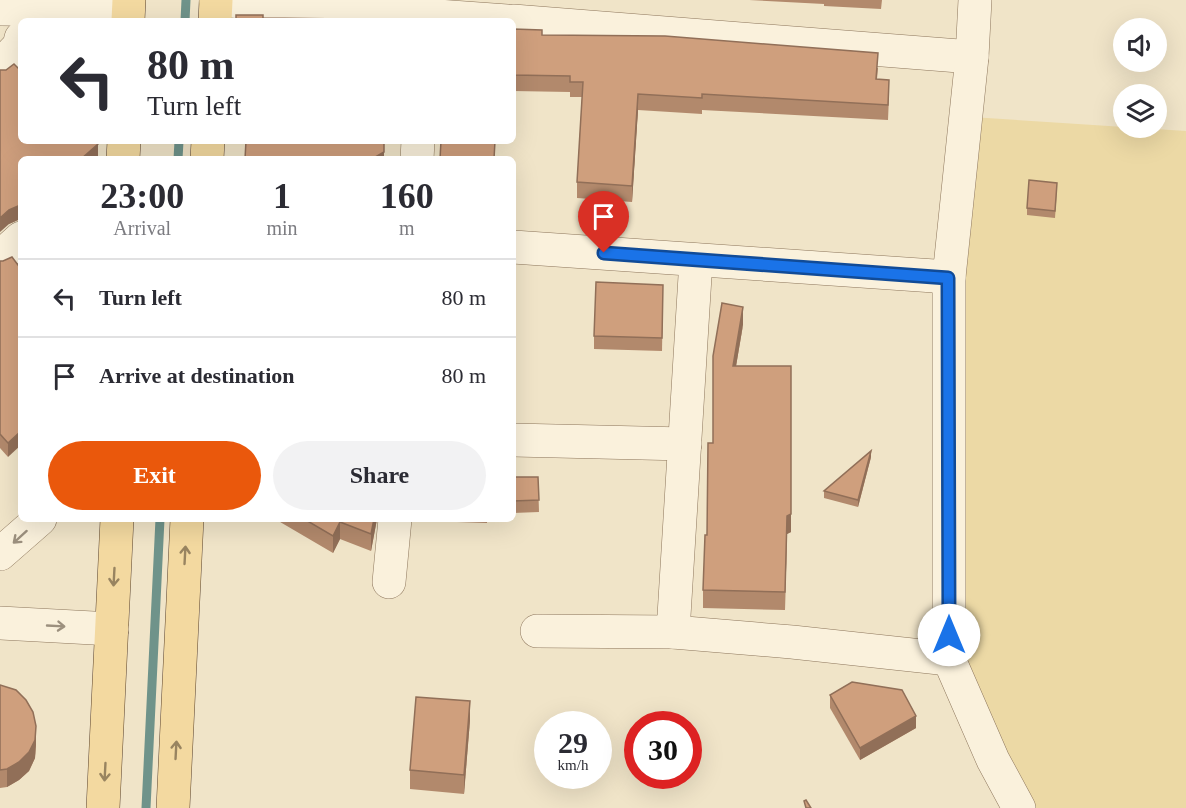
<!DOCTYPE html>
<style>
body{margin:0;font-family:"Times New Roman",serif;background:#f2f2f3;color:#2b2b33;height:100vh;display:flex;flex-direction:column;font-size:22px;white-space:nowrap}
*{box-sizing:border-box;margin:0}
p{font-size:20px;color:#7c7c81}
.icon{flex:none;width:33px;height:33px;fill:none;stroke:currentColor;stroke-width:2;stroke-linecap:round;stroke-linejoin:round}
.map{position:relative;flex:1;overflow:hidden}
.drawer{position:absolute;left:18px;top:156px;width:498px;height:366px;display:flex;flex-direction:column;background:#fff;border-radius:9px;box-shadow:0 6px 24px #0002}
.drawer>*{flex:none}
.guide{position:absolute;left:18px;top:18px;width:498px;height:126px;border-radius:9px;box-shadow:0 6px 24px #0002;background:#fff;color:#2b2b33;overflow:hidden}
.fabs{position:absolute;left:1113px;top:18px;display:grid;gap:12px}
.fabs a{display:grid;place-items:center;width:54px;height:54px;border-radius:50%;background:#fff;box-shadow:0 6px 24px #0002;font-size:30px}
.speed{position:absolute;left:534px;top:711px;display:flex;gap:12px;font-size:30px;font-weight:700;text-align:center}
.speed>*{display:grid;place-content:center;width:78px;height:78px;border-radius:50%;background:#fff;box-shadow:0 6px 24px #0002;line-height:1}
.speed small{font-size:15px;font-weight:400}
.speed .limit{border:9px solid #d22;background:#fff;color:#111}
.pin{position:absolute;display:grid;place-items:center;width:51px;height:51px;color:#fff;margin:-62px -26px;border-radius:50% 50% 50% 0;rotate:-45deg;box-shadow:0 0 6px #0007}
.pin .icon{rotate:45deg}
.me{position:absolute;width:66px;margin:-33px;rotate:0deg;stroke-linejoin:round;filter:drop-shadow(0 0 4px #0008)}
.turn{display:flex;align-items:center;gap:21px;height:126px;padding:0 30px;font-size:27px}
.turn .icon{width:78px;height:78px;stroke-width:2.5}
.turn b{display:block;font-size:42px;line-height:51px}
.eta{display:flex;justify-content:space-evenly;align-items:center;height:102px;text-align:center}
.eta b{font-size:36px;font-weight:700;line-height:42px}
.primary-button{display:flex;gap:12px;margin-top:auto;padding:12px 30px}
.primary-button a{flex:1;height:69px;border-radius:36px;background:#ea580c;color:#fff;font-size:24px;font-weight:700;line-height:69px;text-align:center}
.primary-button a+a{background:#f2f2f3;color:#2b2b33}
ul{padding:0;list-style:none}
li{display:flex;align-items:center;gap:18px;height:78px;padding:0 30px;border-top:2px solid #e1e1e2}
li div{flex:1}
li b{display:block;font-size:22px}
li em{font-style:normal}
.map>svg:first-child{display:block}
.sand{fill:#ecd9a5}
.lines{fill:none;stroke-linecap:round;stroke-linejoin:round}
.stream{stroke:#6f938a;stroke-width:9}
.minor-casing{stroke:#8d765c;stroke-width:34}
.major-casing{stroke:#5b4430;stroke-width:34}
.minor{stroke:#faf1dc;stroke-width:33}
.major{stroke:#f3d9a0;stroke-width:33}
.wall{fill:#b2896c}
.shaded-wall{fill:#916f58}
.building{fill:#cf9f7d;stroke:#916f58;stroke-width:1.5}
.oneway{stroke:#9c907e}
.oneway2{stroke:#988460}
.route-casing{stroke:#114b97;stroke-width:15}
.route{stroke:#1a73e8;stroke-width:10}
</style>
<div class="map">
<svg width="1186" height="808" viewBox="0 0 1186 808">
<rect width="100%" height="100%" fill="#f0e4c8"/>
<polygon class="sand" points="971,117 1186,131 1186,808 1010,808 940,679"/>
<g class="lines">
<g class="stream">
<polyline points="185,21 186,0"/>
<polyline points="178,159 179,141"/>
<polyline points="146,808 160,519"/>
</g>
<defs>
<g id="minor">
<polyline points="216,0 507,21"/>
<polyline points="0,9 128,10"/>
<polyline points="513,21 972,57"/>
<polyline points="0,66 19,46 21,38"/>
<polyline points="417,159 418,141"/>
<polyline points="513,247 949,277 972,57 975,0"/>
<polyline points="0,257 21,238"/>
<polyline points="949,277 949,659 993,760 1019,808"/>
<polyline points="513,440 685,444"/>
<polyline points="0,554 40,519"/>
<polyline points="389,582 395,519"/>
<polyline points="0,623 112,629"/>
<polyline points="537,631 673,632 792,642 949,659"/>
<polyline points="673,632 696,260"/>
</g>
<g id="major">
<polyline points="128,21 129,0"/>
<polyline points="215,21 216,0"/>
<polyline points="123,159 124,141"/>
<polyline points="207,159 208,141"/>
<polyline points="103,808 117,519"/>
<polyline points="173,808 187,519"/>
</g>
</defs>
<use href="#minor" class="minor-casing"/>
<use href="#major" class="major-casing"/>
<use href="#minor" class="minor"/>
<use href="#major" class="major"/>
</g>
<g class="wall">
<polygon points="749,0 882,0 881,9 824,6 824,4"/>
<polygon points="513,29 542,35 878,68 877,79 889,96 888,120 702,110 702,114 638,110 632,202 577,198 577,182 582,97 570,97 570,92 513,91"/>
<polygon points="21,141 98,158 96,159 21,159 21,220 18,220 9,224"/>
<polygon points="1057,189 1055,218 1027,215 1027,208"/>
<polygon points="12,257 8,457 0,448 0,261 3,261"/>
<polygon points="663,297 662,351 594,349 594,336"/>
<polygon points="743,325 736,366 791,532 787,534 785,610 703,608 703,590 713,443"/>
<polygon points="871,457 858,507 824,498 824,491"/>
<polygon points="513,477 538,477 539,512 513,513"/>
<polygon points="275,519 377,519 371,551 340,539 333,553"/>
<polygon points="427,519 487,519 487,523 427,521"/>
<polygon points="0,685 36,744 35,758 29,771 19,780 7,787 0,788"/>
<polygon points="830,695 916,728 860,760 830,708"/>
<polygon points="470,720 464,794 410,789 410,770"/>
</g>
<g class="shaded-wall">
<polygon points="638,94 638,110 632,202 632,186"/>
<polygon points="384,141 384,159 372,159"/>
<polygon points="98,144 98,158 96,159 81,159"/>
<polygon points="18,206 18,220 9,224 0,232 0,218 9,210"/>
<polygon points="743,307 743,325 733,384 733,366"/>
<polygon points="21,431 21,445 8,457 8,443"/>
<polygon points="871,451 871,457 858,507 858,500"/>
<polygon points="791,514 791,532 787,534 785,610 787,516"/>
<polygon points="374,519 377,519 371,551 371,534"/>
<polygon points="340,522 340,539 333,553 333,536"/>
<polygon points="470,701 470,720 464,794 464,775"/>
<polygon points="916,716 916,728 860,760 860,748"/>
<polygon points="36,726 36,744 35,758 29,771 19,780 7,787 7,769"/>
</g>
<g class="building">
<polygon points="236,15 263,15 263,18 347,19 347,21 236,21"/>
<polygon points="513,29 542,30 542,35 665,36 878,53 876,79 889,80 888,105 702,94 702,98 638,94 632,186 577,182 583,82 570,82 570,76 513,75"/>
<polygon points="14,64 20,70 21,69 21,141 95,141 98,144 81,159 21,159 21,206 18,206 9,210 0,218 0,70 6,70"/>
<polygon points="246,141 384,141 384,152 372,159 245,159"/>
<polygon points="441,141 495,141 494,159 440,159"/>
<polygon points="1029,180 1057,183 1055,211 1027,208"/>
<polygon points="12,257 21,269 21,431 8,443 0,434 0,261 3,261"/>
<polygon points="596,282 663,285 662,338 594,336"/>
<polygon points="722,303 743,307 733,366 791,366 791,514 787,516 785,592 703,590 705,535 707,535 708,443 713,443 713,356"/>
<polygon points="871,451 858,500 824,491"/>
<polygon points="513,477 538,477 539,500 513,501"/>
<polygon points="304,519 374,519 371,534 340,522 333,536"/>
<polygon points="852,682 902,690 916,716 860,748 830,695"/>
<polygon points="0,685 16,690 26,700 33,712 36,726 35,740 29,752 19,762 7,769 0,770"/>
<polygon points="416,697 470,701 464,775 410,770"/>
<polygon points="806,800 811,808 806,808 804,801"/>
</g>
<defs><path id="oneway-shaft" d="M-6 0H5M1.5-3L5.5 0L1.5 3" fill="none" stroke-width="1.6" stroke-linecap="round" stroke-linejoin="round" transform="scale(1.5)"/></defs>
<g class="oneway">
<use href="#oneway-shaft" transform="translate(20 537) rotate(138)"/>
<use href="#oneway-shaft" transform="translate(56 626) rotate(3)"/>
</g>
<g class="oneway2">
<use href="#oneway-shaft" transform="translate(185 555) rotate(-87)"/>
<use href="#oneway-shaft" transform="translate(114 577) rotate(93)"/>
<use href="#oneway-shaft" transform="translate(176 750) rotate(-87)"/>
<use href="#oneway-shaft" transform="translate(105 772) rotate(93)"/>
</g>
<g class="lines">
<defs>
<polyline id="route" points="604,253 948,278 949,635"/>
</defs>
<use href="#route" class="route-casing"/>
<use href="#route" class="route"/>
</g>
</svg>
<div class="fabs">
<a><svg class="icon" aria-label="sound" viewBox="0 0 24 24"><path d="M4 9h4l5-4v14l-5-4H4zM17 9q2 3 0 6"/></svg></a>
<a><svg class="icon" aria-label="layers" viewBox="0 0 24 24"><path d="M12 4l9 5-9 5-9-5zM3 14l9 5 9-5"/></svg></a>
</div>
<div class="speed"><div>29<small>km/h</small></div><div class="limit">30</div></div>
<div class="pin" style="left:604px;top:253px;background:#d93025"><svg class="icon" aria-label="arrive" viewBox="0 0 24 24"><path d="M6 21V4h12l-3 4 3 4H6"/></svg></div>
<svg class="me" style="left:949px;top:635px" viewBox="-20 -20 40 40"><circle r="19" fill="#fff"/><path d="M0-13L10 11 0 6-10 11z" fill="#1a73e8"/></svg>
<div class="guide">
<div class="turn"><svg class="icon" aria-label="left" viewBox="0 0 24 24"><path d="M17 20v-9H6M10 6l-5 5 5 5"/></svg><div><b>80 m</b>Turn left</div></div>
</div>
<section class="drawer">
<div class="eta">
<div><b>23:00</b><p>Arrival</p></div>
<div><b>1</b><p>min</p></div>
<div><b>160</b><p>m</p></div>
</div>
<ul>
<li><svg class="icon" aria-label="left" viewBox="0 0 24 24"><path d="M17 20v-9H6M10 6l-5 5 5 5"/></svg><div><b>Turn left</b></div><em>80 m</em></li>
<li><svg class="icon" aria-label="arrive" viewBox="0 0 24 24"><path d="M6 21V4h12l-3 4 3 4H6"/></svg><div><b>Arrive at destination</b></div><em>80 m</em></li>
</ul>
<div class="primary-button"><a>Exit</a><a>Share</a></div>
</section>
</div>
